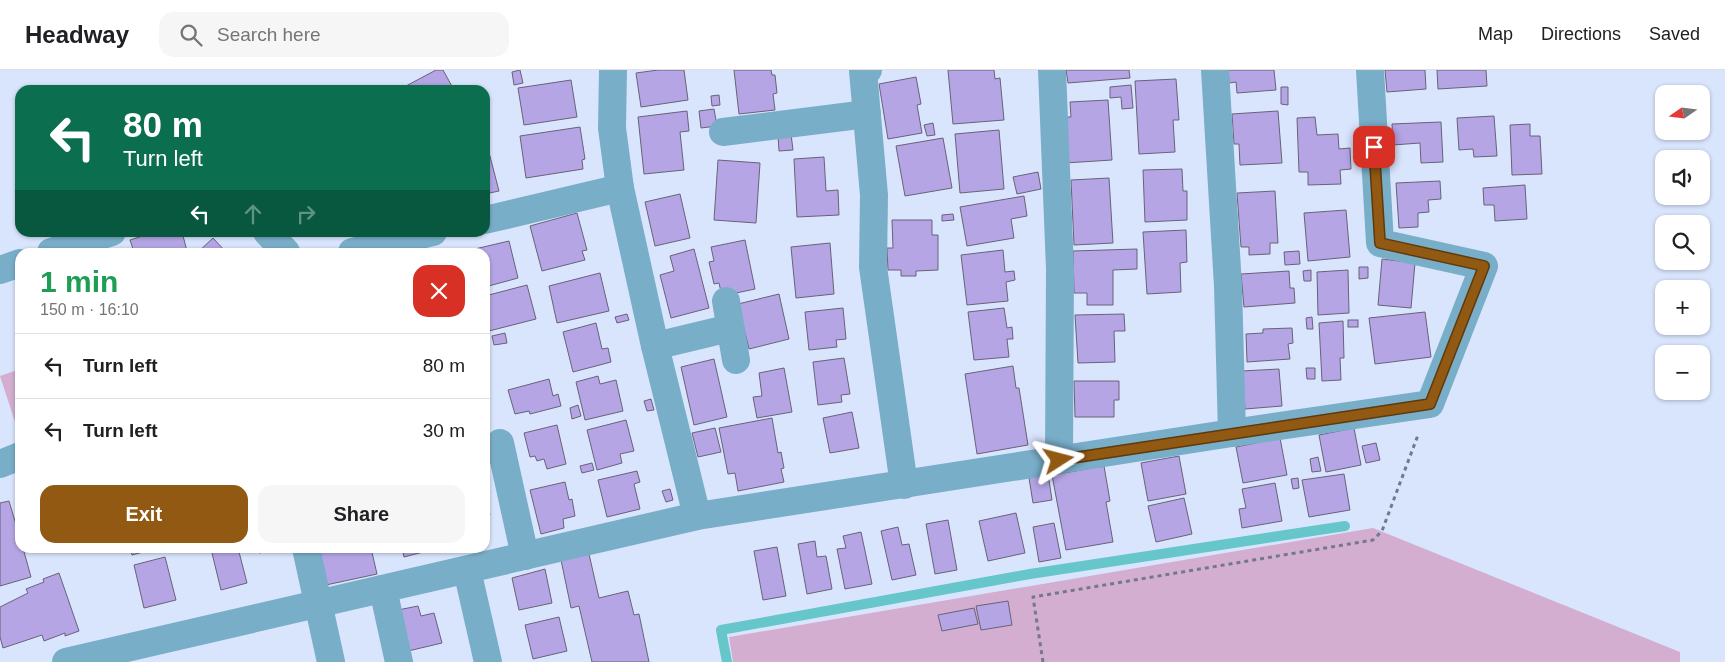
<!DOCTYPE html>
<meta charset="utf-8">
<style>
body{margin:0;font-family:Helvetica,sans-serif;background:#f6f6f6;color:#202124;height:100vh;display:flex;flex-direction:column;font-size:19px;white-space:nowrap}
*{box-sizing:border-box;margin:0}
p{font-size:16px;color:#757577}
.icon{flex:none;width:28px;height:28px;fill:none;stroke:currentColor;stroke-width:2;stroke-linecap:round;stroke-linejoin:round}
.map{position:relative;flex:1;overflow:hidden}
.side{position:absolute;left:15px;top:178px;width:475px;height:305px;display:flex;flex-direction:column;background:#fff;border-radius:15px;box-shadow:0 1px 4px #0004}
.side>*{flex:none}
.banner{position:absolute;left:15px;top:15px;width:475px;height:152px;border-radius:15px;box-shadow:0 1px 4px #0004;background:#0b6e4f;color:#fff;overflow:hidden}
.needle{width:32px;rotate:256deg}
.fabs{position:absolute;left:1655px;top:15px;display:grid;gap:10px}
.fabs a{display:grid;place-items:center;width:55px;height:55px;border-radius:10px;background:#fff;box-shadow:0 1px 4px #0004;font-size:25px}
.pin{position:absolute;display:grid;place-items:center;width:42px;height:42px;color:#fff;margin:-21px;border-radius:10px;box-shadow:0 2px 8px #0006}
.me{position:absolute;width:55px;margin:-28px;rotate:81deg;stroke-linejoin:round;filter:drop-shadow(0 0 4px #0008)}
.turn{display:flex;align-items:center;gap:18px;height:105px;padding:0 25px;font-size:22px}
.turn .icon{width:65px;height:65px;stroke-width:2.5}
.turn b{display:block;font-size:35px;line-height:42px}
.lanes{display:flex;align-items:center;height:48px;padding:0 25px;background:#0003;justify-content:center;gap:25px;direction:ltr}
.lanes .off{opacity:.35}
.round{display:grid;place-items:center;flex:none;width:52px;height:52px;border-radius:15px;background:#f6f6f6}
.overview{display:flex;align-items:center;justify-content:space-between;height:85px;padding:0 25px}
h1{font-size:30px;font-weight:600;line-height:38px;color:#1e9e55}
.button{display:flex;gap:10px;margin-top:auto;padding:10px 25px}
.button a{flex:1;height:58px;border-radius:15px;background:#915912;color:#fff;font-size:20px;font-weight:600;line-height:58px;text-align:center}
.button a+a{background:#f6f6f6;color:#202124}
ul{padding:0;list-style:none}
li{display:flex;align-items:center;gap:15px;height:65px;padding:0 25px;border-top:1px solid #e0e0e0}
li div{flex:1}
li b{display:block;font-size:19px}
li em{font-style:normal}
header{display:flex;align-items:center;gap:30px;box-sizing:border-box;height:70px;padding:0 25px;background:#fff;border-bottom:1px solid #e0e0e0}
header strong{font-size:24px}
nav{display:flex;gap:28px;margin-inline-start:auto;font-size:18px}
.search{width:350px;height:45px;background:#f6f6f6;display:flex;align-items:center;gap:12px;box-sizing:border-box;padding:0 18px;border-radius:15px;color:#757577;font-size:19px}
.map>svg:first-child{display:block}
.green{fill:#d3aed0}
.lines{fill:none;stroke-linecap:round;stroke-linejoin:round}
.stream{stroke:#66c6c9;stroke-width:10}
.building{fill:#b5a5e5;stroke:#686279}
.path{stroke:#727a8a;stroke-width:3;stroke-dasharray:4 4;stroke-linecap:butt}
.minor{stroke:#79aec9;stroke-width:28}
.route-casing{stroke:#5e3a0c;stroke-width:12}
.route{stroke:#915912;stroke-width:9}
</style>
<header>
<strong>Headway</strong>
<div class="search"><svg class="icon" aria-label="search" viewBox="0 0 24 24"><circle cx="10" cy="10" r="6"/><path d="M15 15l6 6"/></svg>Search here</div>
<nav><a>Map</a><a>Directions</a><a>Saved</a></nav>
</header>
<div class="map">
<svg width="1725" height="592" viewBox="0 0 1725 592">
<rect width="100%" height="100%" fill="#d9e5fd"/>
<g class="green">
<polygon points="20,299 20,357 17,358 0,306"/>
<polygon points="1373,458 1680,582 1680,592 733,592 729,567"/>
</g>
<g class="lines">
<polyline class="stream" points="727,592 721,560 1030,504 1345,456"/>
</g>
<g class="building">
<polygon points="436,0 443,0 454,20 408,20 406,16"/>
<polygon points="520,0 523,13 514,15 512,2"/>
<polygon points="658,0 684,0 688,30 641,37 636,3"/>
<polygon points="734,0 771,0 772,5 775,5 777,23 773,24 775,40 739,44"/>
<polygon points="948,0 994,0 995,9 1000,8 1004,50 953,54"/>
<polygon points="1066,0 1129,0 1130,8 1068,13"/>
<polygon points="1228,0 1274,0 1276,20 1237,23 1236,12 1229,13"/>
<polygon points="1385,0 1425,0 1426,19 1387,22"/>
<polygon points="1437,0 1486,0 1487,16 1438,19"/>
<polygon points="916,7 921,34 917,35 922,63 888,69 879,14"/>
<polygon points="1176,9 1179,50 1173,50 1175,82 1139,84 1135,11"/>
<polygon points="571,10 577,47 524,55 518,18"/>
<polygon points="1131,15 1133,38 1122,39 1121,27 1110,28 1110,17"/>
<polygon points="1281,17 1288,17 1288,35 1281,34"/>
<polygon points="719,25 720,35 712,36 711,26"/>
<polygon points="1108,30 1112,90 1065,93 1066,47 1071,47 1070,32"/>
<polygon points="714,39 717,56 701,58 699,41"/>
<polygon points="687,41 689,61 680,62 684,100 644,104 638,47"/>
<polygon points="1278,41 1282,93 1240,95 1239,74 1234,74 1232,44"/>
<polygon points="1494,46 1497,86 1474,87 1473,79 1459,80 1457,48"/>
<polygon points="1315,47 1317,65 1338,64 1339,79 1350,78 1351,99 1340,100 1341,114 1308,115 1308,102 1299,102 1297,48"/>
<polygon points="1441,52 1443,92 1421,93 1420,73 1393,75 1392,54"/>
<polygon points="933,53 935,65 927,66 924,55"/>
<polygon points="1530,54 1530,66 1540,66 1542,104 1512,105 1510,55"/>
<polygon points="580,57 585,89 582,90 583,99 526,108 520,66"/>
<polygon points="999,60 1004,119 960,123 955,64"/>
<polygon points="791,64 793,80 779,81 778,66"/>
<polygon points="485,67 499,121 485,124"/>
<polygon points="943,68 952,118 905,126 896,76"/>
<polygon points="824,87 826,121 838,120 839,145 797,147 794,89"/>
<polygon points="718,90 760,93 756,153 714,150"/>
<polygon points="1182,99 1183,121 1187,121 1187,150 1145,152 1143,100"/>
<polygon points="1038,102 1041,119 1017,124 1013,107"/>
<polygon points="1109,108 1113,173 1074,175 1071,110"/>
<polygon points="1440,111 1441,129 1428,130 1429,142 1418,143 1418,157 1399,158 1396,113"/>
<polygon points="1525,115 1527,149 1495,151 1494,135 1484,135 1483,118"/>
<polygon points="1275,121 1278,173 1270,173 1270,184 1249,185 1249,177 1241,177 1237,123"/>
<polygon points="680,124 690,168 655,176 645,132"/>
<polygon points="1024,126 1027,146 1011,149 1014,168 967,176 960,137"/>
<polygon points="1346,140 1350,187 1308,191 1304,143"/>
<polygon points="577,143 587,180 582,181 585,190 542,201 530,156"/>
<polygon points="953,144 954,150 942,151 942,145"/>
<polygon points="892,150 932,150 932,165 938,165 938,200 916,201 916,206 901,206 901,200 888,200 887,178 893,178"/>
<polygon points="1186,160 1187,192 1180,193 1181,222 1147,224 1143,162"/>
<polygon points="155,162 182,162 187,181 182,182 134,182 130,170"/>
<polygon points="213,168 226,182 198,182"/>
<polygon points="745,170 755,219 722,226 719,213 714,214 709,192 714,191 711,177"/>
<polygon points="509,171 518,208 485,217 485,182 462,182"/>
<polygon points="830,173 834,224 796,228 791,177"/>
<polygon points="694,179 709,238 671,248 660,205 674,201 670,186"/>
<polygon points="1137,179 1137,199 1113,200 1113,235 1087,235 1087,223 1074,223 1073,181"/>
<polygon points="1003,180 1005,202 1014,201 1015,210 1006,212 1008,231 967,235 961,185"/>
<polygon points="1299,181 1300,194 1285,195 1284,182"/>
<polygon points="1382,189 1415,193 1411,238 1378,235"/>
<polygon points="1359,197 1368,197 1368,208 1359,209"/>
<polygon points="1311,200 1311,211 1304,211 1303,201"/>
<polygon points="1348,200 1349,243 1318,245 1317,202"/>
<polygon points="1289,201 1290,218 1294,218 1295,233 1244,237 1241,204"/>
<polygon points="600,203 609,241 557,253 549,216"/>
<polygon points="527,215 536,249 485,262 485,226"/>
<polygon points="779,224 789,269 749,279 738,234"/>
<polygon points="843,238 846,269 836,270 837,277 809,280 805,242"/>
<polygon points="1004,238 1007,258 1012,257 1013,269 1007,269 1009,287 974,290 968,242"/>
<polygon points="1425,242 1431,287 1375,294 1369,248"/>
<polygon points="627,244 629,250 617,253 615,247"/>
<polygon points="1124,244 1125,261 1114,261 1115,292 1078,293 1075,245"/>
<polygon points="1312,247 1313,259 1307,259 1306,248"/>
<rect x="1348" y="250" width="10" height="7"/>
<polygon points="1343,251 1344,288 1340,288 1341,310 1322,311 1319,253"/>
<polygon points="596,253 602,279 608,278 611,292 573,302 563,262"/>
<polygon points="1292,258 1293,273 1288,274 1290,289 1247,292 1246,264 1263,263 1263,259"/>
<polygon points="505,263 507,273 494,275 492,266"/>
<polygon points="844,288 850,324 841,325 842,332 818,335 813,292"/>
<polygon points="714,289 727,347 694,355 681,297"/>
<polygon points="1013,296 1016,318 1019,318 1028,375 977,384 965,304"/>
<polygon points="784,298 792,342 757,348 753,327 762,326 759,303"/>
<polygon points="1306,298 1315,298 1315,309 1307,309"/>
<polygon points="1279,299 1282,336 1245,339 1242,301"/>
<polygon points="598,306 600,314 616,310 623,341 585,350 576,312"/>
<polygon points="549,309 553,326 558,324 561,336 530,344 529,341 515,344 508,320"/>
<polygon points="1074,311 1119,311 1119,330 1114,330 1114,347 1075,347"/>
<polygon points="651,329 654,340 647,341 644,331"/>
<polygon points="578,335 581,346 572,349 570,338"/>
<polygon points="852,342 859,378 830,383 823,348"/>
<polygon points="772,348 778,383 781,382 784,398 781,399 784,412 738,421 735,403 728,404 719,358"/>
<polygon points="626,350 634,381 620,384 622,393 597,400 587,360"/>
<polygon points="557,355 566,394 547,399 544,389 537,391 535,386 530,387 524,363"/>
<polygon points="715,358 721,382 698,387 692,363"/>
<polygon points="1354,358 1361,395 1326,402 1319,365"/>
<polygon points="1280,368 1287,405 1243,413 1236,377"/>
<polygon points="1376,373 1380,390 1366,393 1362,376"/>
<polygon points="1179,386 1186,424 1148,431 1141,393"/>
<polygon points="1318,387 1321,401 1312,402 1310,389"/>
<polygon points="592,393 594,400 582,403 580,396"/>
<polygon points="1104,396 1110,431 1106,432 1113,472 1066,480 1052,405"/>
<polygon points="637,401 640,412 634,414 640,439 607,447 598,410"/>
<polygon points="1048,404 1052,430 1033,433 1029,408"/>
<polygon points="1344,404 1350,440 1309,447 1302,410"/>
<polygon points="1298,408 1299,418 1293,419 1291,409"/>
<polygon points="565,412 569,430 572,429 575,446 563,449 564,458 541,464 530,420"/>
<polygon points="1275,413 1282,451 1242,458 1239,439 1246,438 1242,419"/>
<polygon points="670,419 673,430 666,432 662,421"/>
<polygon points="485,426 490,445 485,446"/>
<polygon points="1184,428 1192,464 1156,472 1148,436"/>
<polygon points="9,431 20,468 20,478 23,478 31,507 0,516 0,433"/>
<polygon points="1016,443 1025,483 988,491 979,451"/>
<polygon points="948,450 957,500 935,504 926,454"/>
<polygon points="1054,453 1061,488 1039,492 1033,457"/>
<polygon points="898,457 902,475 909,474 916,505 892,510 881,461"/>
<polygon points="861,462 872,514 845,519 837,479 846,478 843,466"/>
<polygon points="815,471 817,487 826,486 832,519 807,524 798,474"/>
<polygon points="777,477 786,526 763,530 754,481"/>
<polygon points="130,478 158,478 132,485"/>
<polygon points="216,478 238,478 247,513 221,520 211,479"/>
<polygon points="257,478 281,478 259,483"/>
<polygon points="323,478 371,478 377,504 326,515 318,479"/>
<polygon points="402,478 431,478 431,480 404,487"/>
<polygon points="589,484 599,528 628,521 634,545 639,544 649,592 592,592 579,536 571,538 561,490"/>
<polygon points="165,487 176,530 144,538 134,495"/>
<polygon points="545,499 552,533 519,540 512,508"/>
<polygon points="59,503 79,561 65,566 65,563 44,571 42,565 3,578 0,567 0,537 28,523 26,519 44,512 43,509"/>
<polygon points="1008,531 1012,555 981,560 976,536"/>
<polygon points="418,536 421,546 434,543 442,573 408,581 398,540"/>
<polygon points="974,538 978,554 942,561 938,545"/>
<polygon points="559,547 567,581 533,589 525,555"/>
</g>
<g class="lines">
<polyline class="path" points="1043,592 1033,527 1373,470 1382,461 1418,365"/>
<g class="minor">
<polyline points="613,0 612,58 620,118 655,276 697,446"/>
<polyline points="868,0 863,1 874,125 873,197 904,415"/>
<polyline points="1052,0 1060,199 1059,390"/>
<polyline points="1215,0 1228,216 1232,363"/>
<polyline points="723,62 867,44"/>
<polyline points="485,150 620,118"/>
<polyline points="267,162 286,182"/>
<polyline points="51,182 112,162"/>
<polyline points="352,182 433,162"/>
<polyline points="0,200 20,193"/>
<polyline points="726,231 736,290"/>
<polyline points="655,276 730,258"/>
<polyline points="500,373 525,486"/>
<polyline points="0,394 20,386"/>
<polyline points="306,478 331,592"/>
<polyline points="467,500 488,592"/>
<polyline points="383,519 399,592"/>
<polyline points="66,592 697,446 1232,363 1430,334 1484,196 1380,173 1370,0"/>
</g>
</g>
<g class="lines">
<defs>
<polyline id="route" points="1059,390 1430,334 1484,196 1380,173 1374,77"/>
</defs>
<use href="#route" class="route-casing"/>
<use href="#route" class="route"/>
</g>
</svg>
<div class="fabs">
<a><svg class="needle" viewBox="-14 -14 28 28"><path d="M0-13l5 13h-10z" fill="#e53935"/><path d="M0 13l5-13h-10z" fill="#757577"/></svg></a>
<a><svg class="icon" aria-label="sound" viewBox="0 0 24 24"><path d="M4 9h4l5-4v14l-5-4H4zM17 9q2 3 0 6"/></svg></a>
<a><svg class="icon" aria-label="search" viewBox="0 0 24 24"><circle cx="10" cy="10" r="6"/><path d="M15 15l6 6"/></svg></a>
<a>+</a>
<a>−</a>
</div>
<div class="pin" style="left:1374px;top:77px;background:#d93025"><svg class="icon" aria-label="arrive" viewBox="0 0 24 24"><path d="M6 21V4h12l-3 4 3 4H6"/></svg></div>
<svg class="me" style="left:1059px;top:390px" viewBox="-20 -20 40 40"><path d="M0-17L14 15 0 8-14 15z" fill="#915912" stroke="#fff" stroke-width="4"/></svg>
<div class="banner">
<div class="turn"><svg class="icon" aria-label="left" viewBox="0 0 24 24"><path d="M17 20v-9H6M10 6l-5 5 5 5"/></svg><div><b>80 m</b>Turn left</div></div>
<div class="lanes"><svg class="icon" aria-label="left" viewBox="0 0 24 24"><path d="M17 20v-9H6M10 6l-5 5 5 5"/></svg><svg class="icon off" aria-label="ahead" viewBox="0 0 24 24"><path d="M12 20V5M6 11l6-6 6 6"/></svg><svg class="icon off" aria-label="right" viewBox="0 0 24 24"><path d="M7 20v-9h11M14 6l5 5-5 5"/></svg></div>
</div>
<section class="side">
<div class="overview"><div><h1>1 min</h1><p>150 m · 16:10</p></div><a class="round" style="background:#d93025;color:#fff"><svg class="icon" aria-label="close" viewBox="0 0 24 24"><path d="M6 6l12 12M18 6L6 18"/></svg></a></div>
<ul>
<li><svg class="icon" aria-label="left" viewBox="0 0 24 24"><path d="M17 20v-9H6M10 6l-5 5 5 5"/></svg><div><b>Turn left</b></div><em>80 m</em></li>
<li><svg class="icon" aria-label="left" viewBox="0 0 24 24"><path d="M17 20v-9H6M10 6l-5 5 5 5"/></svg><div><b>Turn left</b></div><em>30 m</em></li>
</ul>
<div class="button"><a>Exit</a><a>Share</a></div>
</section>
</div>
